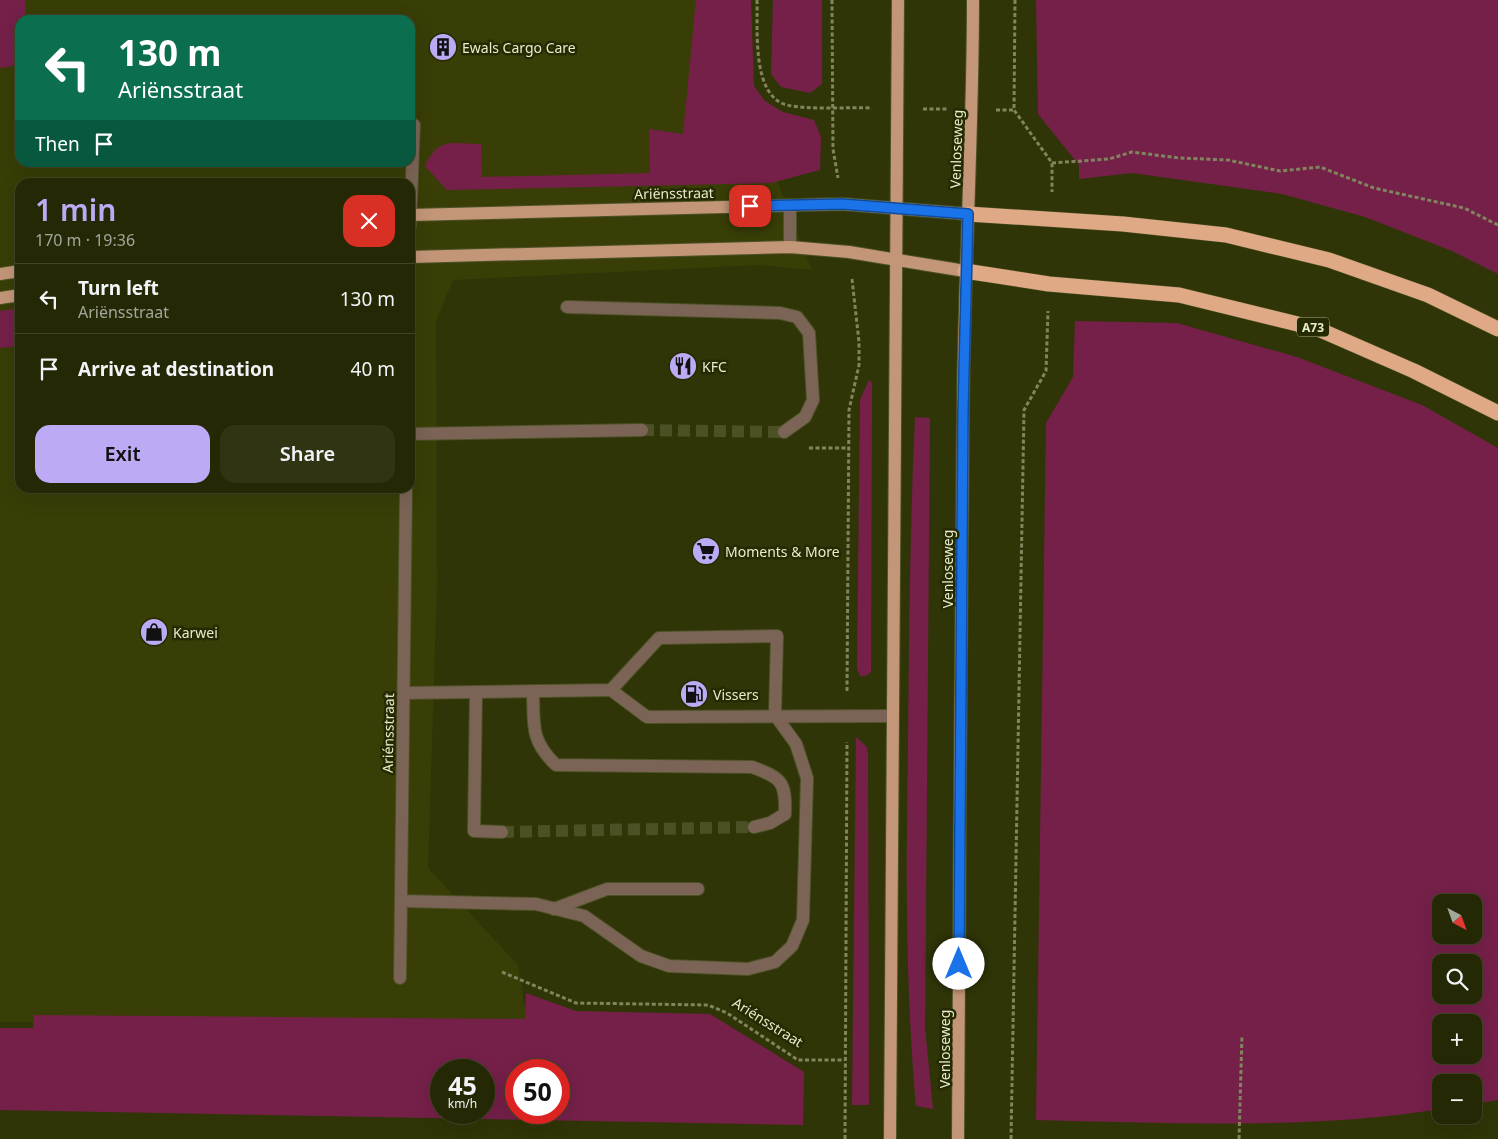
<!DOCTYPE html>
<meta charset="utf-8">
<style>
body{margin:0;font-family:"Noto Sans",sans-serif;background:#303413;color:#f1f3f6;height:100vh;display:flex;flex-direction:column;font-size:19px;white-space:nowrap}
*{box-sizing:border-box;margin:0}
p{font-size:16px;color:#a3a69a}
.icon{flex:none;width:28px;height:28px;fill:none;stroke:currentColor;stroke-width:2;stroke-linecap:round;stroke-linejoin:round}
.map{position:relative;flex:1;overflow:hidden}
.sheet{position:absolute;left:15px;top:178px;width:400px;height:315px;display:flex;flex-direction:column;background:#242805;border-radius:15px;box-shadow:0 5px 20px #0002,0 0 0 1px #414427}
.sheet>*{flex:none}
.top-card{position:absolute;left:15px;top:15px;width:400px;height:152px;border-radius:15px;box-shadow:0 5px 20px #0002,0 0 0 1px #414427;background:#0b6e4f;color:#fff;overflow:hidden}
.needle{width:32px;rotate:139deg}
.fabs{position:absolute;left:1432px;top:894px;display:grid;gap:10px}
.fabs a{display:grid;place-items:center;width:50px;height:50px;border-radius:10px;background:#242805;box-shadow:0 5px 20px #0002,0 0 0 1px #414427;font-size:25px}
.speed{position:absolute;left:430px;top:1059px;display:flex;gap:10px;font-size:25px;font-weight:700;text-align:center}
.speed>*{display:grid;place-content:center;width:65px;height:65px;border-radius:50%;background:#242805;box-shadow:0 5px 20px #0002,0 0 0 1px #414427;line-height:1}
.speed small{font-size:12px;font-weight:400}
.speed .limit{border:8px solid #d22;background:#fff;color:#111}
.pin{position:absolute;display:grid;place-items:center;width:42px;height:42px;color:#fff;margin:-21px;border-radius:10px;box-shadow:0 2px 8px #0006}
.me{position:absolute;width:55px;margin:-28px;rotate:0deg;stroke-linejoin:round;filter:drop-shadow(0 0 4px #0008)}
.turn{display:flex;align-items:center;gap:18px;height:105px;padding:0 20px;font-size:22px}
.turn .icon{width:65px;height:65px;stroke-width:2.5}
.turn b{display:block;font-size:35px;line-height:42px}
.then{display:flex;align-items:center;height:48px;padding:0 20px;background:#0003;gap:10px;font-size:19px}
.round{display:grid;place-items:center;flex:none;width:52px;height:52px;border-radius:15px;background:#303413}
.headline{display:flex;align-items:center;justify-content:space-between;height:85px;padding:0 20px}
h1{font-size:30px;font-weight:600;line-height:38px;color:#bcaaf5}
.action{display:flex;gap:10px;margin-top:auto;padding:10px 20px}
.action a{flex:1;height:58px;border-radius:15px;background:#bcaaf5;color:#111;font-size:20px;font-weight:600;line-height:58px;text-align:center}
.action a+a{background:#303413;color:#f1f3f6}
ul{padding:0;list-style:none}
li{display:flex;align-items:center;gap:15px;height:70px;padding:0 20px;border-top:1px solid #414427}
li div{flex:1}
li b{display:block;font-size:19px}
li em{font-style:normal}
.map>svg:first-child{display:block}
.built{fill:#393e07;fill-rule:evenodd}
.green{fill:#752049;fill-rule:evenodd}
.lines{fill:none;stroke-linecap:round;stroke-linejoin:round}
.minor-tunnel{stroke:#4b5025;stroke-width:12;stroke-dasharray:12 6;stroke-linecap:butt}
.minor-casing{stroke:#4d5227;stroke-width:14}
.major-casing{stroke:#4d5227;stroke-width:14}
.highway-casing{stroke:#4d5227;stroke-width:16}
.path{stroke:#80855e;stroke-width:3;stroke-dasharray:4 2.5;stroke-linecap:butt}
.minor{stroke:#7b6456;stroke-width:12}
.major{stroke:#c39678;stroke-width:12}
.highway{stroke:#dfa985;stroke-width:15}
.route-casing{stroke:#114b97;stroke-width:12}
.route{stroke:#1a73e8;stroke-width:9}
.labels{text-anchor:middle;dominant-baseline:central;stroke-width:5;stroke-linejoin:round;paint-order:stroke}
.shield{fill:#262a00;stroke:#adb290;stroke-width:1}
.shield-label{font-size:12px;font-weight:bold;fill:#e7ecce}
.poi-label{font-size:14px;fill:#e7ecce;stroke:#262a00;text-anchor:start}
.street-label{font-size:14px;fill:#e7ecce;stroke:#262a00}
</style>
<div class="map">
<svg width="1498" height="1139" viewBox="0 0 1498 1139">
<rect width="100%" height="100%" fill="#303507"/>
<path class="built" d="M0 0H731L736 76 812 270 759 265 453 280 436 321 437 585 428 868 518 965 527 1022H0ZM20 20H410V162H20ZM20 182H410V488H20Z"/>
<g class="green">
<polygon points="0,0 25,0 26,20 20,20 20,65 0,68"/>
<path d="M696 0H751L754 86 765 101 783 112 814 120 821 137 820 170 771 183 447 190 425 166C439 136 452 144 481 144L482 177 650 173 649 129 683 134Z"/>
<polygon points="773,0 822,0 822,84 810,93 781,87 771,74"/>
<polygon points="1036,0 1498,0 1498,274 1452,251 1365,217 1282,194 1132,173 1079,179 1079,165 1038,114"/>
<polygon points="20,308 20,346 0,348 0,311"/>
<path d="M1075 321 1177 323 1297 357 1422 405 1498 448V1100L1474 1104V1082H1441V1109C1308 1130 1171 1123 1036 1120L1046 423 1073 377ZM1441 902H1474V935H1441ZM1441 962H1474V995H1441ZM1441 1022H1474V1055H1441Z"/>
<polygon points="869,380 872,383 871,672 866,676 860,676 857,668 860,400"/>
<path d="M915 417 930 418 925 1028 933 1109 916 1106C905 985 906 864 908 743 909 634 910 525 915 417Z"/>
<polygon points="856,737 867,747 868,754 869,1105 852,1105"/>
<path d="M526 993 576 1011 710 1014 804 1072 803 1125 0 1110V1028H33L34 1015 525 1019ZM441 1070H484V1112H441ZM516 1070H559V1112H516Z"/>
</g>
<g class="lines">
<g class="minor-tunnel">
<polyline points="642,430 784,432"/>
<polyline points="502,832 754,827"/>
</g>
<defs>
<g id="minor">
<polyline points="790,205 790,247"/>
<polyline points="410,226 414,125"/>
<polyline points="567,307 780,313 797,317 809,333 813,400 805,417 784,432"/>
<polyline points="410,434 642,430"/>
<polyline points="611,690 647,717 892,716"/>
<path d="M533 691C534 725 530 740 556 765L752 767C782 778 786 782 785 814L770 823 754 827"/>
<polyline points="476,692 474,831 502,832"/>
<polyline points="401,901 536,904 584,916 641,956 669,966 748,969 775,962 792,946 803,920 807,778 796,744 775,715 777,636 659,638 611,690 404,693"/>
<polyline points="554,909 607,889 698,889"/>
<polyline points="400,978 406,488"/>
</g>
<g id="major">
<polyline points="410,215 842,204 968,214"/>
<polyline points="410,257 790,247 849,252 965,271"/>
<polyline points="0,274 20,271"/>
<polyline points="0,298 20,295"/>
<polyline points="890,1139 898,0"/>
<path d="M958 1139C960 897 960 654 963 412 964 275 973 137 973 0"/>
</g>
<g id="highway">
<polyline points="968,214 1123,224 1226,235 1329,260 1428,295 1498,329"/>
<polyline points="965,271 1049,284 1179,295 1318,329 1414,371 1498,413"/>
</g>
</defs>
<use href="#minor" class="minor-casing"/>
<use href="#major" class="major-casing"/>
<use href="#highway" class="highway-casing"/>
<g class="path">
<path d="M757 0C758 28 751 96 787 105 808 110 849 107 872 108"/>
<polyline points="832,0 833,149 838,178"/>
<polyline points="1015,0 1014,110 1052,163 1052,192"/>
<polyline points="923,109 947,109"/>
<polyline points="996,110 1014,110"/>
<polyline points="1052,163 1109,159 1132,152 1179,158 1228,160 1280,171 1320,167 1374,188 1464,208 1498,225"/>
<polyline points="809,448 848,448"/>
<polyline points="847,691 849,410 859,365 859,342 852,279"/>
<polyline points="502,972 576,1003 708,1005 727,1013 798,1060 844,1060"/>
<polyline points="845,1139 847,742"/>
<polyline points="1011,1139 1024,410 1046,371 1048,311"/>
<polyline points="1239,1139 1242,1035"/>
</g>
<use href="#minor" class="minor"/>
<use href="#major" class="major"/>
<use href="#highway" class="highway"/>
</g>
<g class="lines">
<defs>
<polyline id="route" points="750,206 842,204 968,214 963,411 959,964"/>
</defs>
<use href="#route" class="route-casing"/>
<use href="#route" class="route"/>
</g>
<defs>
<symbol id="building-disc" viewBox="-11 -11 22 22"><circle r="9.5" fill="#bcaaf5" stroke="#262a00"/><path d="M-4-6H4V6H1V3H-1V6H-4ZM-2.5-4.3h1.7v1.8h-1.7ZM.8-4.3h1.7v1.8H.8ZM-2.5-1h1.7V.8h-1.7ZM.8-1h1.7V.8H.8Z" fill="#111"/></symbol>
<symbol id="restaurant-disc" viewBox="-11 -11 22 22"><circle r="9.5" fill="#bcaaf5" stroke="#262a00"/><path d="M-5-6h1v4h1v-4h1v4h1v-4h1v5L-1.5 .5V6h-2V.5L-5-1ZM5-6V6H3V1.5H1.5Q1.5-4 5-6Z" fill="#111"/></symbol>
<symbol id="supermarket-disc" viewBox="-11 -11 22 22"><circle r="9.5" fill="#bcaaf5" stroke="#262a00"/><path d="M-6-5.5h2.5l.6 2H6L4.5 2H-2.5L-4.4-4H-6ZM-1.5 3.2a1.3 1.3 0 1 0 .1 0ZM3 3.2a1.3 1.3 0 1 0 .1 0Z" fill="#111"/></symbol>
<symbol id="shop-disc" viewBox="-11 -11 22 22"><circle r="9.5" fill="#bcaaf5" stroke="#262a00"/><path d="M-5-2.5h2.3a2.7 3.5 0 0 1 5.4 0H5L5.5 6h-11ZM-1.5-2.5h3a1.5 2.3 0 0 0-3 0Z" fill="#111"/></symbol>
<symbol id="fuel-disc" viewBox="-11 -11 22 22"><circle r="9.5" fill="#bcaaf5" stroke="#262a00"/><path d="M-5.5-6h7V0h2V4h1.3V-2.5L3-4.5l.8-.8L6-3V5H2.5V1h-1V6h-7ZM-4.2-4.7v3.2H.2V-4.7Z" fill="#111"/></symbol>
</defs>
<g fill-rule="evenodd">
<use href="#building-disc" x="427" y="31" width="32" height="32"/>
<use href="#restaurant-disc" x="667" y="350" width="32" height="32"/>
<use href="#supermarket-disc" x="690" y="535" width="32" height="32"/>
<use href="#shop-disc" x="138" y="616" width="32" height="32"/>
<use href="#fuel-disc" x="678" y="678" width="32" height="32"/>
</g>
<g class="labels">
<rect class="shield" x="1297" y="317.5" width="32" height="19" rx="4"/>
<g class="shield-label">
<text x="1313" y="327">A73</text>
</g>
<g class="poi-label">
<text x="462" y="47">Ewals Cargo Care</text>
<text x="702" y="366">KFC</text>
<text x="725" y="551">Moments &amp; More</text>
<text x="173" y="632">Karwei</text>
<text x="713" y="694">Vissers</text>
</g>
<g class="street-label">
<text transform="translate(956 149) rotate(-88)">Venloseweg</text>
<text transform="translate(674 193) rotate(-1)">Ariënsstraat</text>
<text transform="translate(947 569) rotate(-90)">Venloseweg</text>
<text transform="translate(388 733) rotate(-89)">Ariénsstraat</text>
<text transform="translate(768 1022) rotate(32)">Ariénsstraat</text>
<text transform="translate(944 1049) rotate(-90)">Venloseweg</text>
</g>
</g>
</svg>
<div class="fabs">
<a><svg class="needle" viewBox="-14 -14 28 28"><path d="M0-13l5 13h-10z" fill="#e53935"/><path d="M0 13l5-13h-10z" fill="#a3a69a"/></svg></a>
<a><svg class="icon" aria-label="search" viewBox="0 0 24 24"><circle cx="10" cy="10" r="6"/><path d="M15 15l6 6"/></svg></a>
<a>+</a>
<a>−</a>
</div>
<div class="speed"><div>45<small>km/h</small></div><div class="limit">50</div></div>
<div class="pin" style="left:750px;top:206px;background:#d93025"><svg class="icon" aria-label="arrive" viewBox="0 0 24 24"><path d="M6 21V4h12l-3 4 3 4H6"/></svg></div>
<svg class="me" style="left:959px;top:964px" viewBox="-20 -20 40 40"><circle r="19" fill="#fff"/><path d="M0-13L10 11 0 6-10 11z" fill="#1a73e8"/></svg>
<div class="top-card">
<div class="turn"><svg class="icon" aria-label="left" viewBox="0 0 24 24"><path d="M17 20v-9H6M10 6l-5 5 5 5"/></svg><div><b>130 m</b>Ariënsstraat</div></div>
<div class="then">Then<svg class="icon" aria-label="arrive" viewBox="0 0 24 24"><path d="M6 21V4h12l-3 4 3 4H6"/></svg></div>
</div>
<section class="sheet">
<div class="headline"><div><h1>1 min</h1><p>170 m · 19:36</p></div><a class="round" style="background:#d93025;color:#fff"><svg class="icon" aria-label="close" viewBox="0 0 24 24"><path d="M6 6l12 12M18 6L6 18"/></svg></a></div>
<ul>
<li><svg class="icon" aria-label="left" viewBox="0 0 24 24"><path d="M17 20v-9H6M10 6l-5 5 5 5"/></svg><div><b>Turn left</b><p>Ariënsstraat</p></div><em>130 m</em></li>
<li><svg class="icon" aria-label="arrive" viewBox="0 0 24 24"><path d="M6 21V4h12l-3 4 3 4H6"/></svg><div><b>Arrive at destination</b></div><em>40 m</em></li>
</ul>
<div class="action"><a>Exit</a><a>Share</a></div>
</section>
</div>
